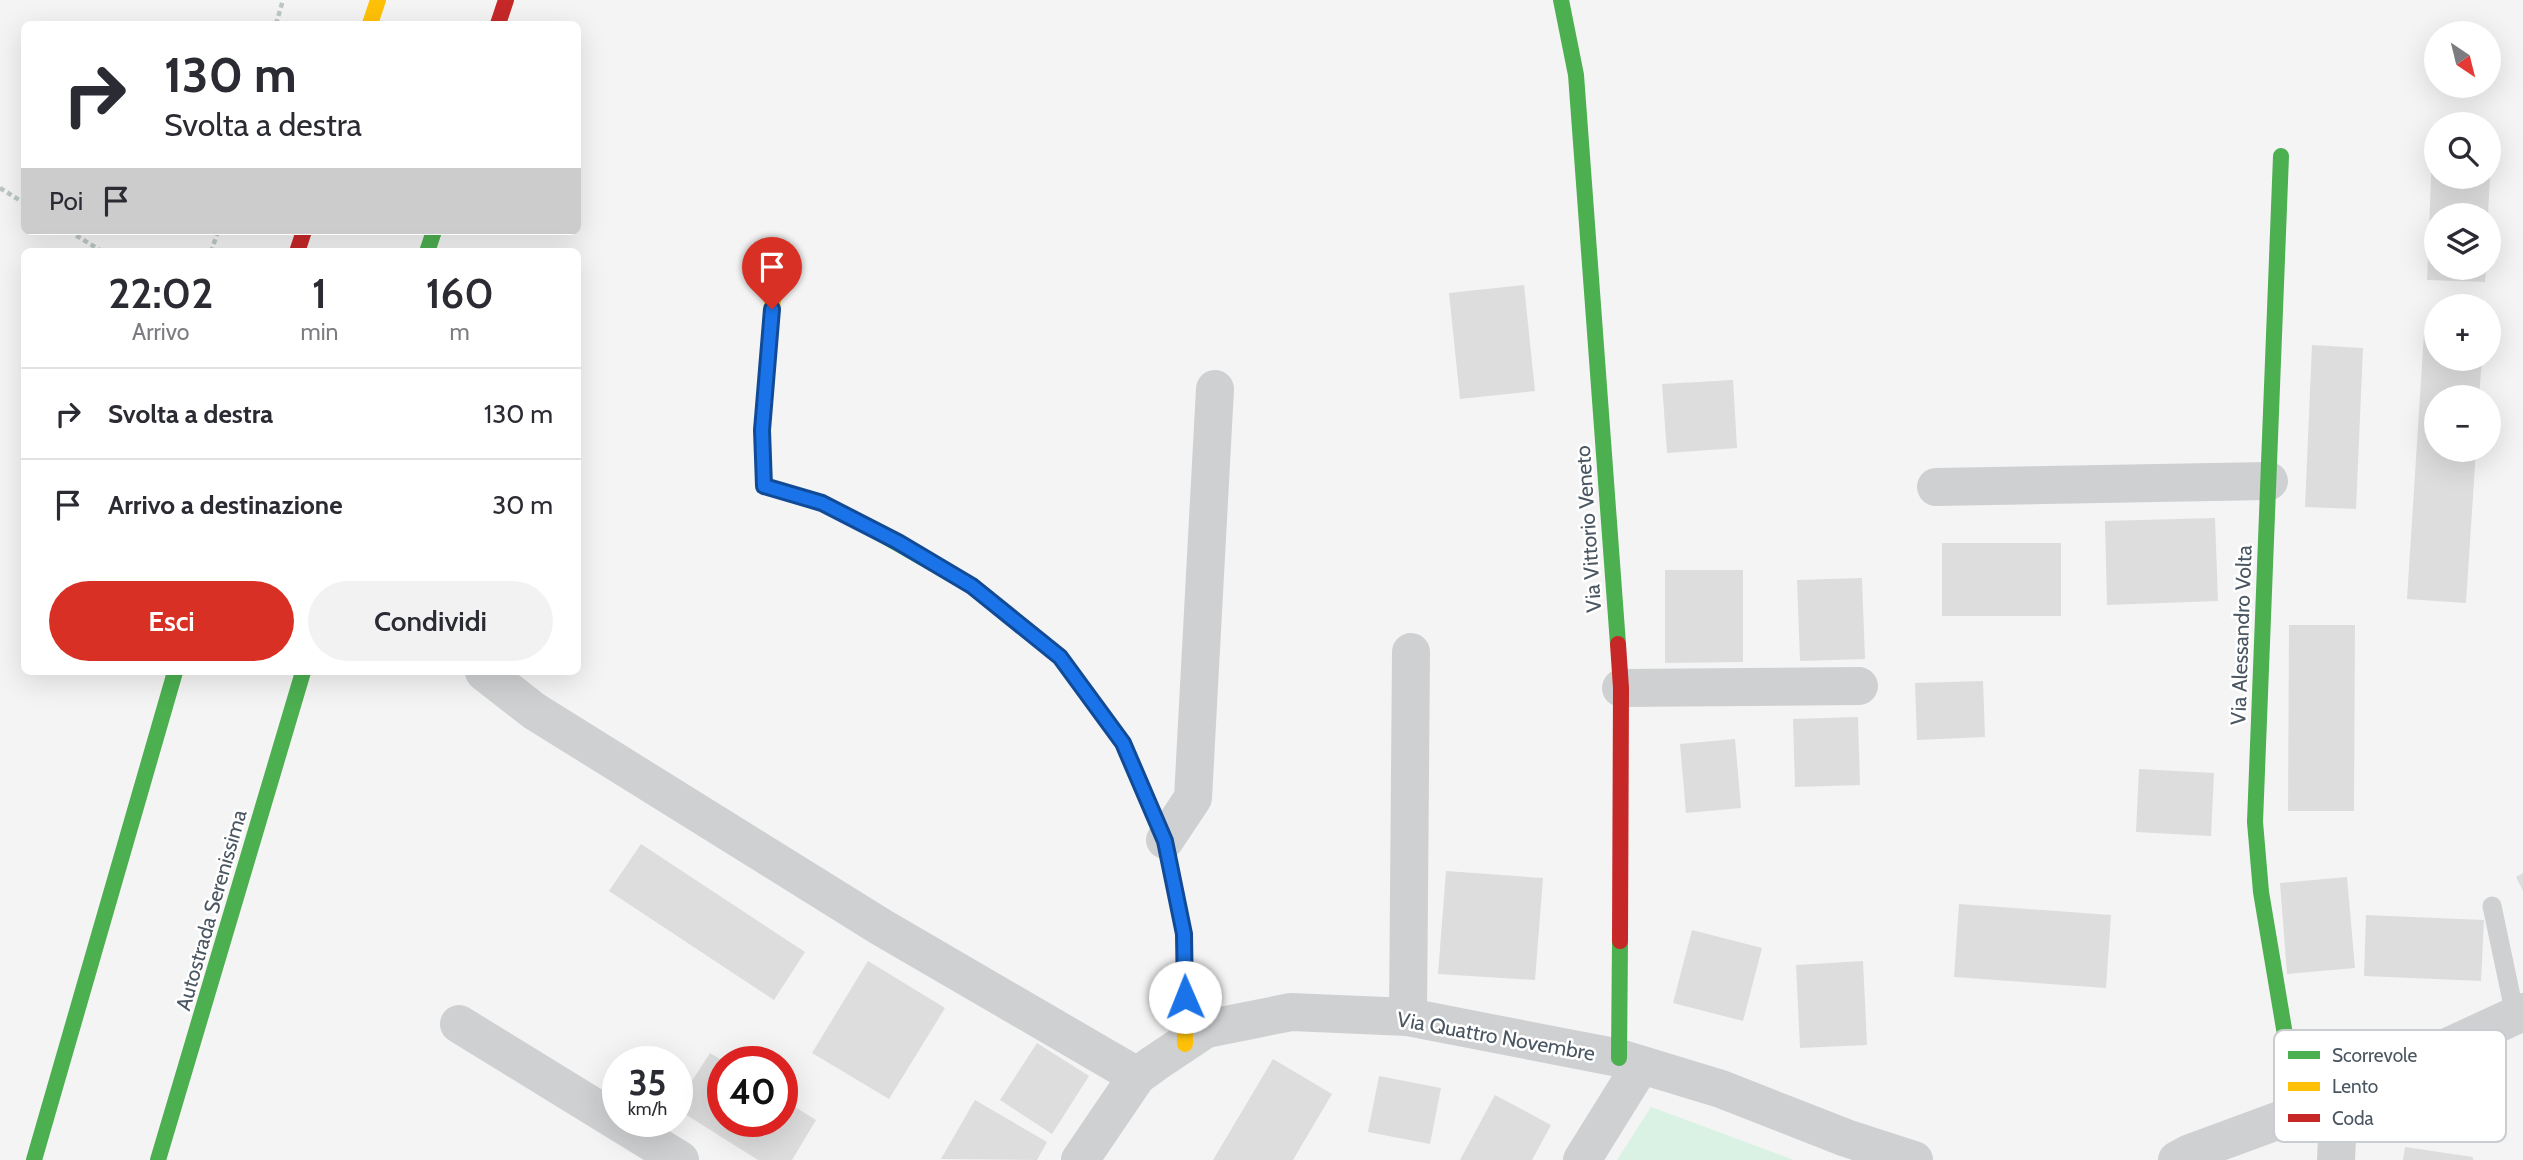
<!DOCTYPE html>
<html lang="it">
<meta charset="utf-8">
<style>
body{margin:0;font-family:Cabin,sans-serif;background:#f2f2f3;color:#2b2b33;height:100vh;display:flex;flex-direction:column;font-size:26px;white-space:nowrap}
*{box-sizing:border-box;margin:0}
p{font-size:23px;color:#7c7c81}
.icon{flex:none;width:38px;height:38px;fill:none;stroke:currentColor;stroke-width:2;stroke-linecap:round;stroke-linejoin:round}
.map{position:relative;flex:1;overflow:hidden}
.sheet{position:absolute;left:21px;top:248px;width:560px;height:427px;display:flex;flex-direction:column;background:#fff;border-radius:10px;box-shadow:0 7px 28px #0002}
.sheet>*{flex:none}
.hud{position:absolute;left:21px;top:21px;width:560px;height:214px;border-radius:10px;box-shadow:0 7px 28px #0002;background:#fff;color:#2b2b33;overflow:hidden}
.needle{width:46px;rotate:145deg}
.fabs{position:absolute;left:2424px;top:21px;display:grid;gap:14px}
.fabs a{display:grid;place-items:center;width:77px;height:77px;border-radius:50%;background:#fff;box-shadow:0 7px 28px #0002;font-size:35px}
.speed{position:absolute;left:602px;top:1046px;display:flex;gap:14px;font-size:35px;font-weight:700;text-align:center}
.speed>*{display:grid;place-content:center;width:91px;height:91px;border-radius:50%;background:#fff;box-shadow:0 7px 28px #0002;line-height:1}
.speed small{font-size:18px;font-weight:400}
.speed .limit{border:10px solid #d22;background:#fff;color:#111}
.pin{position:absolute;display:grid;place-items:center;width:60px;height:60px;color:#fff;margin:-72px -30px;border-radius:50% 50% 50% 0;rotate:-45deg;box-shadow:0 0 7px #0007}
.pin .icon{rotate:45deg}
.me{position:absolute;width:77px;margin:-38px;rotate:359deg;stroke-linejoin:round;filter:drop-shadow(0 0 5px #0008)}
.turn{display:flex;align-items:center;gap:24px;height:147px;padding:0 28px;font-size:32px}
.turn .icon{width:91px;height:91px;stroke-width:2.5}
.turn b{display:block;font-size:49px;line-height:60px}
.then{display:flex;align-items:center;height:66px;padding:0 28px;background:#0003;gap:14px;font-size:26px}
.eta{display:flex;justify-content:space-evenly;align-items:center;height:119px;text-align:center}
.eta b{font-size:42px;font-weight:600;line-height:49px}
.action{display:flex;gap:14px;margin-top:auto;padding:14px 28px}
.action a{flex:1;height:80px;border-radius:42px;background:#d93025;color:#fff;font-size:28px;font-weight:600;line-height:80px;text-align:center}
.action a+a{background:#f2f2f3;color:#2b2b33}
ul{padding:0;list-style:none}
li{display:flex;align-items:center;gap:21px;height:91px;padding:0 28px;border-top:2px solid #e1e1e2}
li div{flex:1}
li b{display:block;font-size:26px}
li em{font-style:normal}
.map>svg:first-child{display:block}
.green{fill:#d9f2e3}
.building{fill:#ddddde}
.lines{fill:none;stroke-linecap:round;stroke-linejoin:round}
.path{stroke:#bcc7c4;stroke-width:4.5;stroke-dasharray:5 3.5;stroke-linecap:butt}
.lane{stroke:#ced0d2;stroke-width:19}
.street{stroke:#ced0d2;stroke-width:38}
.fast{stroke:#4caf50;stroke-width:16}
.slow{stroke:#ffc107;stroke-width:16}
.jam{stroke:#c62828;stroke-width:16}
.route-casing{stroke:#114b97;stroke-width:18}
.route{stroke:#1a73e8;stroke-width:12}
.labels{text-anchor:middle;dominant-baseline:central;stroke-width:5;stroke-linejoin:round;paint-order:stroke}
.street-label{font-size:21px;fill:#4a5661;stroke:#fff}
.key{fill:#fff;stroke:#c9ccd0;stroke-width:2}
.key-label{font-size:19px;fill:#4a5661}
</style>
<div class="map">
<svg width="2523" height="1160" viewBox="0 0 2523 1160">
<rect width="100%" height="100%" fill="#f4f4f4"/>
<polygon class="green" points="1651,1107 1794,1160 1617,1160"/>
<g class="building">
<polygon points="2432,155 2436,156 2436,177 2490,177 2488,215 2436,215 2436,268 2486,268 2485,282 2427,280"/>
<polygon points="1524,285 1535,391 1460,399 1449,293"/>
<polygon points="2424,333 2436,333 2436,359 2482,359 2479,397 2436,397 2436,450 2476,450 2466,603 2407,599"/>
<polygon points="2312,345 2363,348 2356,509 2305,507"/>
<polygon points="1733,380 1737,448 1667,453 1662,384"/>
<polygon points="2215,518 2218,601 2107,605 2105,521"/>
<rect x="1942" y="543" width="119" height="73"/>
<polygon points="1665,570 1743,570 1743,662 1665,663"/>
<polygon points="1862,578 1865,659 1800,661 1797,580"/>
<polygon points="2289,625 2355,625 2354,811 2288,811"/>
<polygon points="1983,681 1985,737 1917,740 1915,683"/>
<polygon points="1858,717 1860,785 1795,787 1793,719"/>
<polygon points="1735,739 1741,808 1686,813 1680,744"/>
<polygon points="2139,769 2214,773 2211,836 2136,832"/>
<polygon points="641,844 805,952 774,1000 609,891"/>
<polygon points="1446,871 1543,878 1535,980 1438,974"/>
<polygon points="2523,873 2523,891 2516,877"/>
<polygon points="2347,877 2355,968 2287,974 2280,883"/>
<polygon points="1959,904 2111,915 2106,988 1954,977"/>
<polygon points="2366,915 2484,920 2481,981 2364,976"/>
<polygon points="1692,930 1762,948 1743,1021 1673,1003"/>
<polygon points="868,961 945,1008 889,1099 812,1053"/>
<polygon points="1863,961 1867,1045 1800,1048 1796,965"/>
<polygon points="1037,1043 1089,1076 1052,1134 1000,1100"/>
<polygon points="710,1053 723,1061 723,1122 782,1122 782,1099 816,1120 792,1160 758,1160 677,1109 677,1104"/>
<polygon points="1273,1059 1332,1094 1293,1160 1213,1160"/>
<polygon points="1379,1076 1441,1088 1430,1144 1368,1132"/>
<polygon points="1495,1095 1551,1125 1532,1160 1460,1160"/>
<polygon points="975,1100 1047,1142 1037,1160 941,1159"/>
<polygon points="2405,1147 2473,1157 2473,1160 2403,1160"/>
</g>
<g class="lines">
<g class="path">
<polyline points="276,24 283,0"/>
<polyline points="0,188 24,203"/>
<polyline points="69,231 103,252"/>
<polyline points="211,252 218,231"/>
</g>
<polyline class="lane" points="2492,906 2515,1015"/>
<g class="street">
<polyline points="1936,487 2269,481"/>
<polyline points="484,672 534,711 881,927 1137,1076"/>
<polyline points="1621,688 1859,686"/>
<polyline points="1165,840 1193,798 1215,389"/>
<polyline points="1408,1017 1411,652"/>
<polyline points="459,1024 680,1160"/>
<polyline points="2326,1103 2337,1138 2336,1160"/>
<polyline points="1080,1160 1137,1076 1155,1063 1206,1029 1291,1012 1408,1017 1619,1058 1721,1089 1846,1138 1914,1160"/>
<polyline points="1582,1160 1641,1065"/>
<polyline points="2177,1160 2190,1153 2326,1103 2523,1012"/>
</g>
<g class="fast">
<polyline points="1561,0 1576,75 1618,644"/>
<polyline points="2281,156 2255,822 2261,892 2298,1112"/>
<polyline points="427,252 434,231"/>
<polyline points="874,530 972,586 1060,657 1123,743 1165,840 1174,884"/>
<polyline points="1619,1058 1620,941"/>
<polyline points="34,1160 175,672"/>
<polyline points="158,1160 303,672"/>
</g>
<g class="slow">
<polyline points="370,24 378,0"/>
<polyline points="776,261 762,430 764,486 822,503 874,530"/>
<polyline points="1174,884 1184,934 1185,1044"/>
</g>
<g class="jam">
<polyline points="498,24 506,0"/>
<polyline points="297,252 304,231"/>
<polyline points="1618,644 1621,688 1620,941"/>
</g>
</g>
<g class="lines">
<defs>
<polyline id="route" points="772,309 762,430 764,486 822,503 898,542 972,586 1060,657 1123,743 1165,841 1184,934 1185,997"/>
</defs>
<use href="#route" class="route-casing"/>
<use href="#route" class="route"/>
</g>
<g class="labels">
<g class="street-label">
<text transform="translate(1588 529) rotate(-94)">Via Vittorio Veneto</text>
<text transform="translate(2241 635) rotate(-88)">Via Alessandro Volta</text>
<text transform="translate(211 910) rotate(-74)">Autostrada Serenissima</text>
<text transform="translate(1496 1036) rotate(10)">Via Quattro Novembre</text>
</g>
</g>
<rect x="2274" y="1030" width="232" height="112" rx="10" class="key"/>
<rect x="2288" y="1051" width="32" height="8" fill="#4caf50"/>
<rect x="2288" y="1082" width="32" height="9" fill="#ffc107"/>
<rect x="2288" y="1114" width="32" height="8" fill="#c62828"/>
<g class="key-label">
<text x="2332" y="1062">Scorrevole</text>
<text x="2332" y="1093">Lento</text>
<text x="2332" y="1125">Coda</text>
</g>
</svg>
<div class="fabs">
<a><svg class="needle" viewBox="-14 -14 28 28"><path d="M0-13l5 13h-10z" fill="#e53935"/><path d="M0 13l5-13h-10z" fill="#7c7c81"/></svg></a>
<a><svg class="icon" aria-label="search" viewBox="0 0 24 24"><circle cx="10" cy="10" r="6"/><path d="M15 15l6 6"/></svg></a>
<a><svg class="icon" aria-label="layers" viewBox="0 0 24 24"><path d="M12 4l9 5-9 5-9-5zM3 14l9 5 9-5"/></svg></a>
<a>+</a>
<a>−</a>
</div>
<div class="speed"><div>35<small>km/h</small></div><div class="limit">40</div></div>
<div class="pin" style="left:772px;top:309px;background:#d93025"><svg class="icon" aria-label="arrive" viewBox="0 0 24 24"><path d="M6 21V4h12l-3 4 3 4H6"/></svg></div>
<svg class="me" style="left:1185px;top:997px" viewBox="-20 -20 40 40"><circle r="19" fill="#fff"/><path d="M0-13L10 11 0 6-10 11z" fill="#1a73e8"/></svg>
<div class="hud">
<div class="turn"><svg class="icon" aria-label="right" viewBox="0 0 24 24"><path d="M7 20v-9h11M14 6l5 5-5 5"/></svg><div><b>130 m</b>Svolta a destra</div></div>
<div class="then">Poi<svg class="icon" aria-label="arrive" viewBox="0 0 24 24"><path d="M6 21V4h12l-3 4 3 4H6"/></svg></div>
</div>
<section class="sheet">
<div class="eta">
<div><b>22:02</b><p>Arrivo</p></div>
<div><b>1</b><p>min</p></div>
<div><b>160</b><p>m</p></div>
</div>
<ul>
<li><svg class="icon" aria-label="right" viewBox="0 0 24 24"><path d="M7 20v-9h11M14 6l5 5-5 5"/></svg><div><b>Svolta a destra</b></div><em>130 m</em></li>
<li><svg class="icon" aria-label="arrive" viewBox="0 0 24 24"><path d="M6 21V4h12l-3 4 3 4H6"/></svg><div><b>Arrivo a destinazione</b></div><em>30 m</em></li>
</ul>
<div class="action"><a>Esci</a><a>Condividi</a></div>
</section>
</div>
